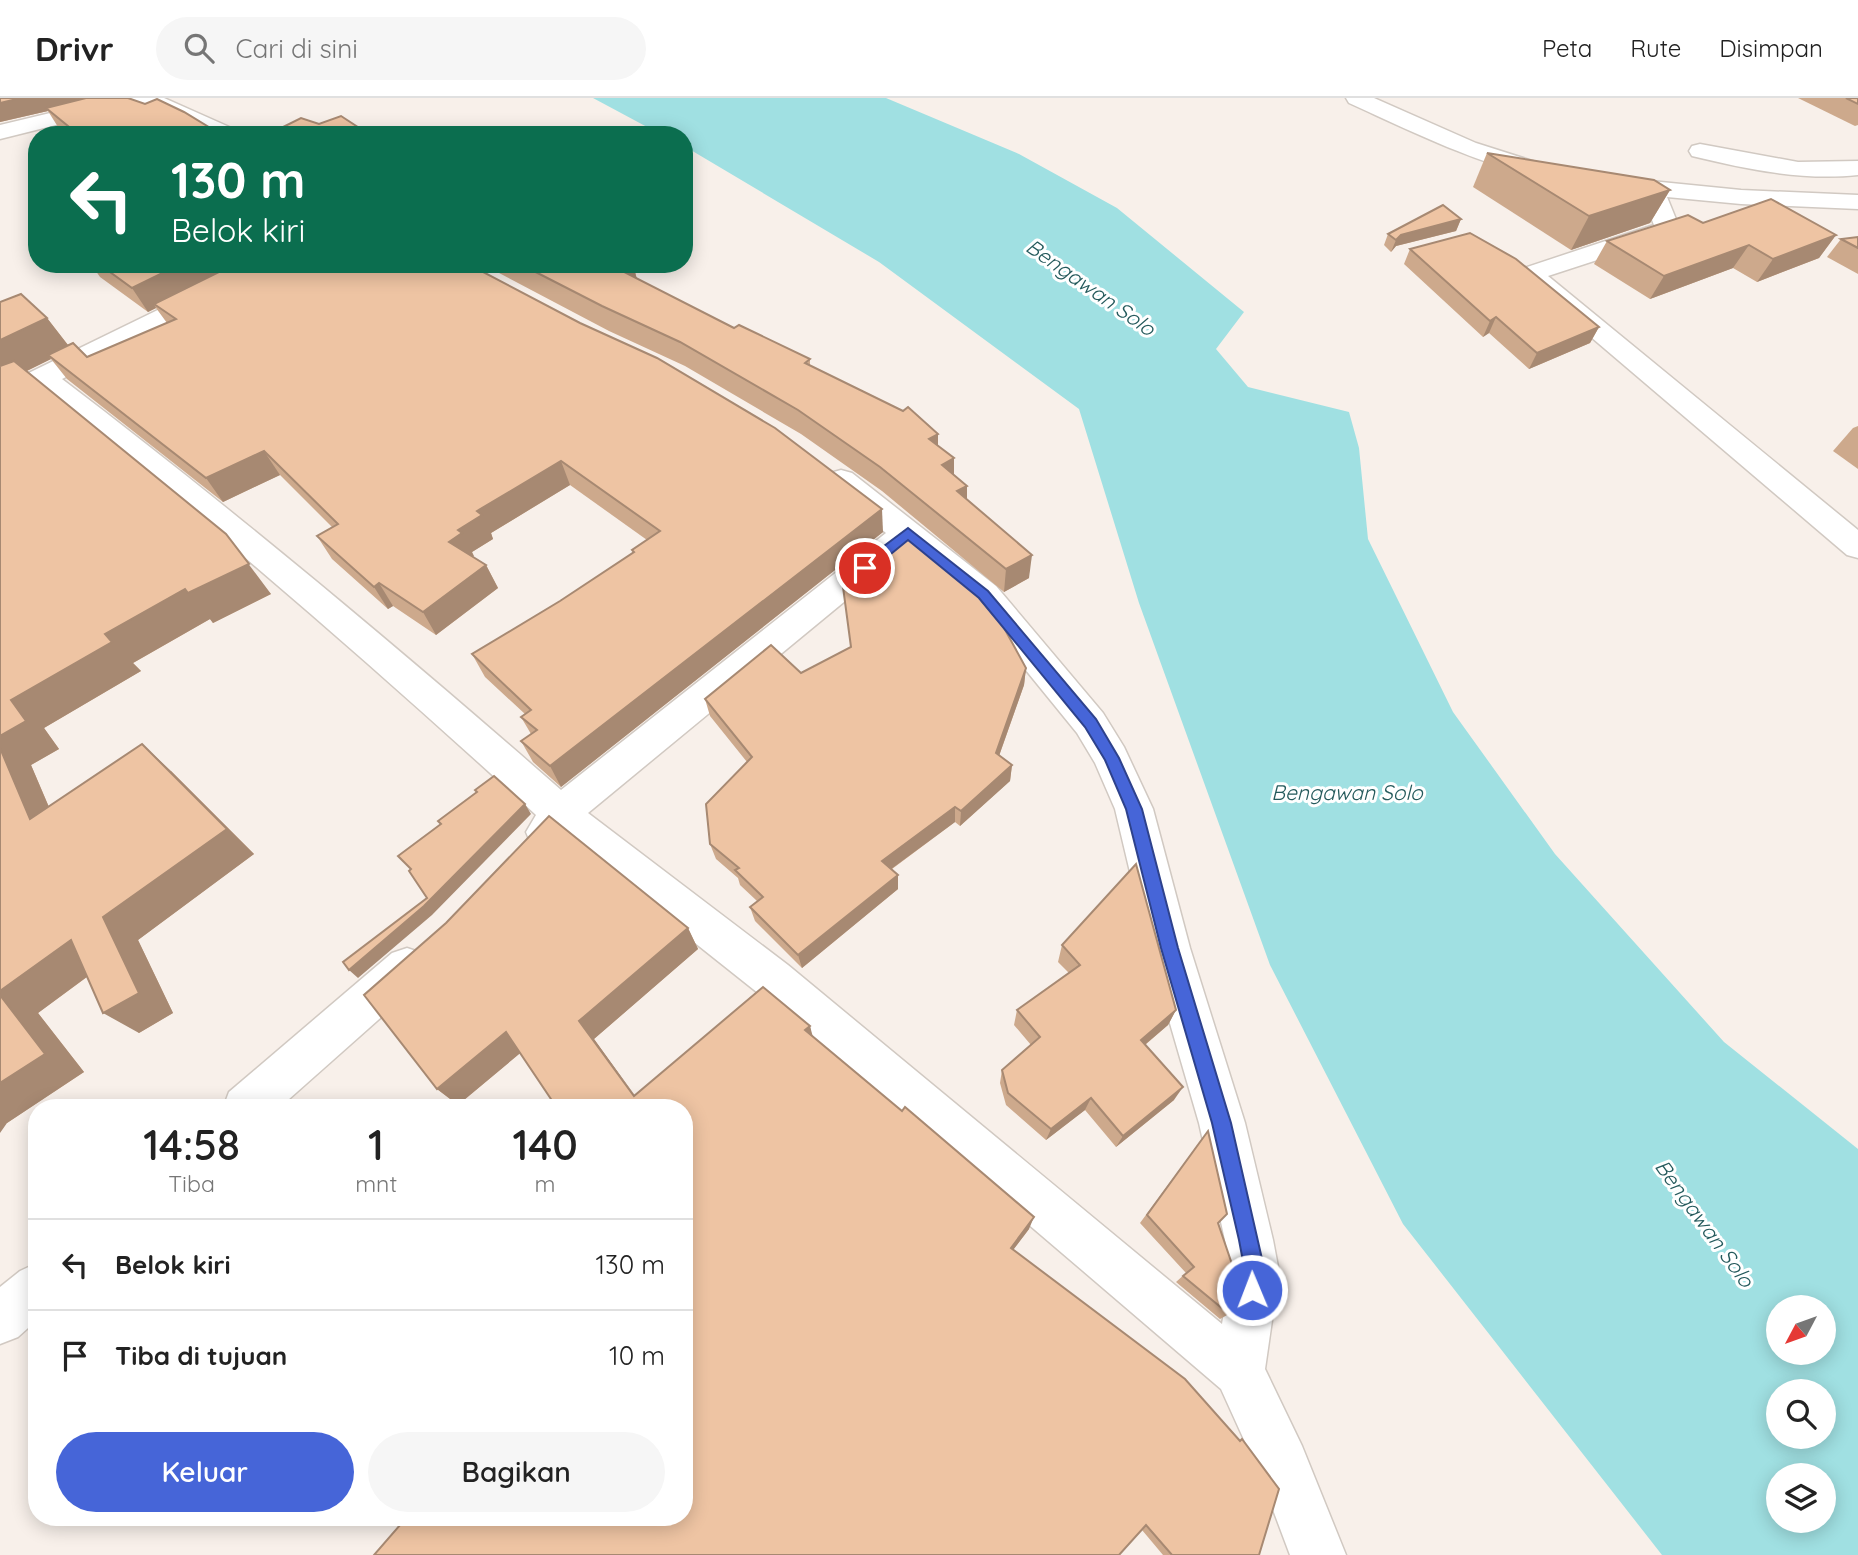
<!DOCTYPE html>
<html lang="id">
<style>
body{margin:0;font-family:Quicksand,sans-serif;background:#f6f6f6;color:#222;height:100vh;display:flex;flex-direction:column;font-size:26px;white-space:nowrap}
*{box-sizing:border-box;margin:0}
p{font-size:23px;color:#767676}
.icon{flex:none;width:38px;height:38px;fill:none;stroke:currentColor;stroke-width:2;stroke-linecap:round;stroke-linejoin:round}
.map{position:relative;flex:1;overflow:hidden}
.side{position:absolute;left:28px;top:1001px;width:665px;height:427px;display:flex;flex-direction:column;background:#fff;border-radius:28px;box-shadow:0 4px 18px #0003}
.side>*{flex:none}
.guide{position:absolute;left:28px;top:28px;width:665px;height:147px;border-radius:28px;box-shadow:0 4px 18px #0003;background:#0b6e4f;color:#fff;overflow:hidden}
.needle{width:46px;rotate:229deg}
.fabs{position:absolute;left:1766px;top:1197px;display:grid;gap:14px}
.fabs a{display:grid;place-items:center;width:70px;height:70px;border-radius:50%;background:#fff;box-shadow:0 4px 18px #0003;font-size:35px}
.pin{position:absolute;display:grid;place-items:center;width:60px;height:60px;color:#fff;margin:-30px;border:4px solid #fff;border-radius:50%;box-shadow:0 2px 7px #0007}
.me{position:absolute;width:77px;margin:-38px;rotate:359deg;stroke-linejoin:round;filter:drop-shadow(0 0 5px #0008)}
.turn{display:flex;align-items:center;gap:24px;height:147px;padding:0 28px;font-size:32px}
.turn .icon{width:91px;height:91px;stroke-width:2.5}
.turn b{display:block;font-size:49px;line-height:60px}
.eta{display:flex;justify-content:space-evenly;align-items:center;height:119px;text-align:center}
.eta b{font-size:42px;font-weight:600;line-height:49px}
.primary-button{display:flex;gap:14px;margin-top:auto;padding:14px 28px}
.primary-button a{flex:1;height:80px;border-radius:42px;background:#4665d8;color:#fff;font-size:28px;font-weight:600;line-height:80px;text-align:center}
.primary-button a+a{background:#f6f6f6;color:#222}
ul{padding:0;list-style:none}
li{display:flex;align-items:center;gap:21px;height:91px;padding:0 28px;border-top:2px solid #e0e0e0}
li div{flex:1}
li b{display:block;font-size:26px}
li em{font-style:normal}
header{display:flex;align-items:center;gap:42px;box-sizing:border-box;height:98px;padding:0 35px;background:#fff;border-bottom:2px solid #e0e0e0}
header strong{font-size:33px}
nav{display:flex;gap:38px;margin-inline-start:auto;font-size:24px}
.search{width:490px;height:63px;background:#f6f6f6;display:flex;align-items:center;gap:18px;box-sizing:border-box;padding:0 24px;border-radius:38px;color:#767676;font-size:26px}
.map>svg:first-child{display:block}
.water{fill:#a0e0e2;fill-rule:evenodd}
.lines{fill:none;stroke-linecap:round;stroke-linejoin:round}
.minor-casing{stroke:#d1c9c2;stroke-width:3}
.minor{fill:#fff;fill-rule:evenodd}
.wall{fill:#cda98c}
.shaded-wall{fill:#a78972}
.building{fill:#eec4a3;stroke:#a78972;stroke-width:2}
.route{fill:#4665d8;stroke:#2e428c;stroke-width:2}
.labels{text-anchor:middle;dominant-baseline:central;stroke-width:6;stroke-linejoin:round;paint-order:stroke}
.water-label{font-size:21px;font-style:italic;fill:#245a5c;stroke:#fff}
</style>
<header>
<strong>Drivr</strong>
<div class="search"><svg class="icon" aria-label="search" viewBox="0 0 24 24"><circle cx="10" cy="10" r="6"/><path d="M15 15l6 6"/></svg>Cari di sini</div>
<nav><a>Peta</a><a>Rute</a><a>Disimpan</a></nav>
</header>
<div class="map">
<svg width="1858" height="1457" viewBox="0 0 1858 1457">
<rect width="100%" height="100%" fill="#f8f0ea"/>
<path class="water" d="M593 0H886L1019 56 1117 110 1244 214 1216 251 1248 289 1349 314 1359 350 1368 441 1453 614 1555 756 1724 944 1858 1051V1457H1662L1403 1126 1270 867 1139 505 1079 311 879 164 684 48V37H662ZM1778 1209H1824V1255H1778ZM1778 1293H1824V1339H1778ZM1778 1377H1824V1423H1778Z"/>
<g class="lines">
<defs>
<g id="minor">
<polygon points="113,0 164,0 236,32 239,37 209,37 144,5 0,41 0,27"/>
<path d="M1346 0H1374L1476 45 1545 67 1549 72 1545 77 1537 79C1471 63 1411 33 1349 5Z"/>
<path d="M1700 46 1798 64 1858 63V77C1802 83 1746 71 1692 58L1689 53 1692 48Z"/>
<polygon points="1631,81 1741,92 1858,97 1858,111 1741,106 1667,99 1680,131 1677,136 1548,178 1858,432 1858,460 1847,457 1517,176 1521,171 1654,127 1643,99 1645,96 1623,93 1619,88 1623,83"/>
<path d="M252 166H285L282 171 62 281C234 412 399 550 561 692L886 435 830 389 826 382 830 375 841 372 852 375 996 488 1103 615 1124 649 1153 711 1190 850 1245 1025 1273 1142 1279 1174 1265 1271 1302 1348 1346 1457H1290L1260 1377 1221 1291 758 895 563 740C554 751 544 750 531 746L526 734 536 717C375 569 211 427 40 291L0 309V289ZM907 452 972 506 1077 635 1095 665 1115 711 1148 850 1199 1025 1225 1142 1231 1174 1222 1226 788 867 588 715Z"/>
<polygon points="407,850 422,855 428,869 422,883 279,1010 223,1010 229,994 392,855"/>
<polygon points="37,1165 37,1222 18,1239 0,1246 0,1189 20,1173"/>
</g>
</defs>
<use href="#minor" class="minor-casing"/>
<use href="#minor" class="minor"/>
</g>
<g class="wall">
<polygon points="0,0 218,37 67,37 58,29 48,13 0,24"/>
<polygon points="1798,0 1858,0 1858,27 1855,28"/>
<polygon points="1487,55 1670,92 1650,125 1571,152 1473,89"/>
<polygon points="1461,121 1456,133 1396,148 1391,154 1384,147 1388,136"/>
<polygon points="1703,125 1836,137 1819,160 1757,184 1733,170 1650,201 1594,166 1607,143"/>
<polygon points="1858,139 1858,176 1827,159 1841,141"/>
<polygon points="1410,151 1599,229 1590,245 1529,271 1489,235 1483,239 1404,166"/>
<polygon points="91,166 468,166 883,434 561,689 533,664 521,643 531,636 521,619 525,616 485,579 472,556 560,503 633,455 632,452 647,442 570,387 491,435 493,441 472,454 473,459 486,467 498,490 436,537 393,508 388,511 332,461 317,438 332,429 280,377 223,404 67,281 51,261 27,273 271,496 213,525 210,521 133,565 141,573 44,630 59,651 31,667 49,709 171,673 254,756 138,842 173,915 139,935 87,879 38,915 84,974 7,1025 0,204 47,220 68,247 87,259 167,225 156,210 148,214 100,179"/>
<polygon points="482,166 626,166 634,170 637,181 734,230 810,261 810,268 938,336 938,348 967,402 1029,480 1004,494 882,393 801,336 685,268 609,233"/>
<polygon points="1858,328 1858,371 1833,353 1853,330"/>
<polygon points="843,489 1026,570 1024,587 999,658 1012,667 1010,683 960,728 955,724 892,771 898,791 802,870 755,823 750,809 757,803 740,787 738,780 716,761 710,746 747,664 710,618 705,601 801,575 851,549"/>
<polygon points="688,830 698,851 594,941 634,997 810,928 812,939 1029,1131 1013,1152 1239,1342 1242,1341 1259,1457 1163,1457 1142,1432 684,1419 684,1010 557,1010 520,955 458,1007 437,991"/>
<polygon points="1062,847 1176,912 1168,927 1145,947 1174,1002 1116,1049 1085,1012 1046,1042 1006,1007 1000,985 1002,972 1031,947 1014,927 1017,912 1069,875 1058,864"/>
<polygon points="1208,1033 1218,1125 1229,1216 1220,1221 1176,1184 1186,1175 1140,1125"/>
</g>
<g class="shaded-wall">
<polygon points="21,0 102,0 46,10 48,13 0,24 0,5"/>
<polygon points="1670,92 1650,125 1571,152 1589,118"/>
<polygon points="1461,121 1456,133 1396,148 1391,154 1396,142 1401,137"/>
<polygon points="1836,137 1819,160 1757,184 1773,161"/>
<polygon points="1749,147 1733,170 1650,201 1664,178"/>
<polygon points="181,166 246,166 154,206 156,210 148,214 132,190"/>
<polygon points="634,170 640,194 626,175"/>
<polygon points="1496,219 1489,235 1483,239 1490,223"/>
<polygon points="47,220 71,251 48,257 51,261 0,286 0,242"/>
<polygon points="1599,229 1590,245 1529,271 1537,255"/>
<polygon points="938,336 938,360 929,341"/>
<polygon points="264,353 280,377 223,404 206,380"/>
<polygon points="954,360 954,384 942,367"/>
<polygon points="561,363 570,387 491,435 493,441 472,454 474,458 461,467 449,444 458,432 477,413"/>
<polygon points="967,388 967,411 957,393"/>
<polygon points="882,411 883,434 561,689 550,668"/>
<polygon points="226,436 271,496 213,525 210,521 133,565 141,573 44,630 59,651 31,667 65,747 30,721 0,650 0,638 11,602 105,536"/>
<polygon points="1032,457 1029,480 1004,494 1006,471"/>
<polygon points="486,467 498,490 436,537 423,514"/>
<polygon points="379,485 393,508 388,511 374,489"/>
<polygon points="1026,570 1024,587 994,672 996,655"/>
<polygon points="142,646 171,673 254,756 138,842 173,915 139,935 103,915 103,819"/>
<polygon points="1012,667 1010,683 960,728 961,713"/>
<polygon points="525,706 531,716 432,817 358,880 349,872 424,808"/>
<polygon points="955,709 955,724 883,777 882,763"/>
<polygon points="898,777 898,791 802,870 798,857"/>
<polygon points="688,830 698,851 594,941 644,1010 579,923"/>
<polygon points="71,842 107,864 38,915 84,974 7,1025 0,1035 0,893"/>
<polygon points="1176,912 1168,927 1134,956 1141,942"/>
<polygon points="810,928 815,947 805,932"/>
<polygon points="506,934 524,952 458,1007 437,991"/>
<polygon points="1183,989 1174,1002 1116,1049 1123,1038"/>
<polygon points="1091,1000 1085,1012 1046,1042 1051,1031"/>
<polygon points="1034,1119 1029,1131 1007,1160 1011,1150"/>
</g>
<g class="building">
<polygon points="0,0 21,0 0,5"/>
<polygon points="86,0 128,0 145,6 157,1 184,14 217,34 210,37 79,37 46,10"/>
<polygon points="1846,0 1858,0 1858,6"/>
<polygon points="341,18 370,37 267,37 301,20 319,26"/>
<polygon points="1487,55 1654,82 1670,92 1589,118"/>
<polygon points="1771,101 1836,137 1773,161 1749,147 1664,178 1607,143 1688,117 1703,125"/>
<polygon points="1443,107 1461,121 1401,137 1396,142 1388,136"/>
<polygon points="1470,135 1516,161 1599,229 1537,255 1496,219 1490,223 1410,151"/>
<polygon points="1858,139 1858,150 1841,141"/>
<polygon points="99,166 181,166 132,190"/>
<polygon points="235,166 468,166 580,225 657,260 775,330 882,411 550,668 521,643 537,632 521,619 531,612 472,556 560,503 634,454 632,452 660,433 561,363 477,413 482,417 458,432 462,435 449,444 486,467 423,514 379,485 374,489 317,438 338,426 264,353 206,380 48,257 73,245 87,259 176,221 154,206"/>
<polygon points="520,166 626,166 634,170 626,175 734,230 739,227 810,261 805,265 903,313 908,309 938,336 929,341 954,360 942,367 967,388 957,393 1032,457 1006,471 880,369 798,312 680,244 602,208"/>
<polygon points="21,196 47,220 0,242 0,204"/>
<polygon points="14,263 226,436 249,466 188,495 185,491 105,536 112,544 11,602 26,623 0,638 0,268"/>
<polygon points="908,436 971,490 1003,528 1026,570 996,655 1012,667 961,713 955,709 882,763 898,777 798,857 750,809 763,799 735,772 739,770 710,746 706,706 752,659 705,601 771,547 801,575 851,549 843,489"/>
<polygon points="142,646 227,731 103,819 139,895 103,915 71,842 0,893 0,650 30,721"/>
<polygon points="494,678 525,706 424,808 349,872 343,864 427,800 409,773 411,771 398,758 441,726 438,723 477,694 475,692"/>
<polygon points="549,718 688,830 579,923 634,998 763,889 810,928 805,932 902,1013 905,1009 1034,1119 1011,1150 1185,1281 1240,1343 1242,1341 1279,1391 1259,1457 1172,1457 1146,1427 1119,1457 374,1457 407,1419 684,1419 684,1010 557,1010 506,934 437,991 364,897 446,825"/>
<polygon points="1136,766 1176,912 1141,942 1183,989 1123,1038 1091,1000 1051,1031 1008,995 1002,972 1040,939 1017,912 1080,867 1062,847"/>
<polygon points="0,897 45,956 0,985"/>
<polygon points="1208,1033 1227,1116 1218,1125 1235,1175 1229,1216 1183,1178 1194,1169 1147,1117"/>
</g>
<polygon class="route" points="908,430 988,493 1096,621 1119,660 1142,711 1178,850 1231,1025 1265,1174 1260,1199 1252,1202 1245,1199 1242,1192 1245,1174 1239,1142 1212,1025 1161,850 1126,711 1105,662 1085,629 979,500 908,442 870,473 860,473 860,466"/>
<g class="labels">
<g class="water-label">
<text transform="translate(1091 189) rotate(35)">Bengawan Solo</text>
<text x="1347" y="694">Bengawan Solo</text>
<text transform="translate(1705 1125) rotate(54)">Bengawan Solo</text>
</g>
</g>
</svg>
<div class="fabs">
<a><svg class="needle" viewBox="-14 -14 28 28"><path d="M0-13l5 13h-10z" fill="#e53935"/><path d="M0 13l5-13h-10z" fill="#767676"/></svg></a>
<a><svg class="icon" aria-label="search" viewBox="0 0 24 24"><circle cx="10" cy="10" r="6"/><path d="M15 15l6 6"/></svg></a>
<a><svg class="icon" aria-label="layers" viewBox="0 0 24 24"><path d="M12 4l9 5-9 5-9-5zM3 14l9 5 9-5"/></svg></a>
</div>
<div class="pin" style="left:865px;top:470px;background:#d93025"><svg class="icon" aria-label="arrive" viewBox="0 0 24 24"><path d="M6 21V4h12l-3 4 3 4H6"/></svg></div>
<svg class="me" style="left:1252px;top:1192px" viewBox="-20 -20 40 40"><circle r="17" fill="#4665d8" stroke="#fff" stroke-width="3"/><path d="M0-11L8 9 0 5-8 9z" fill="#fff"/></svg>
<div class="guide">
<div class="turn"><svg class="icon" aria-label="left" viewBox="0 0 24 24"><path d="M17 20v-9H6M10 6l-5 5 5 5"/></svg><div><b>130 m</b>Belok kiri</div></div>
</div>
<section class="side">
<div class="eta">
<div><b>14:58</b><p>Tiba</p></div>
<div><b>1</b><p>mnt</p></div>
<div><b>140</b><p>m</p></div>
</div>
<ul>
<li><svg class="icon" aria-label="left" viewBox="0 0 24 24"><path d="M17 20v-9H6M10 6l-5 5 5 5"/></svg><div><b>Belok kiri</b></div><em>130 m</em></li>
<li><svg class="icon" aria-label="arrive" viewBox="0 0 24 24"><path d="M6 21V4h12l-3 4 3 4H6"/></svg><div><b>Tiba di tujuan</b></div><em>10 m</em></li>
</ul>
<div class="primary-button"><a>Keluar</a><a>Bagikan</a></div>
</section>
</div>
